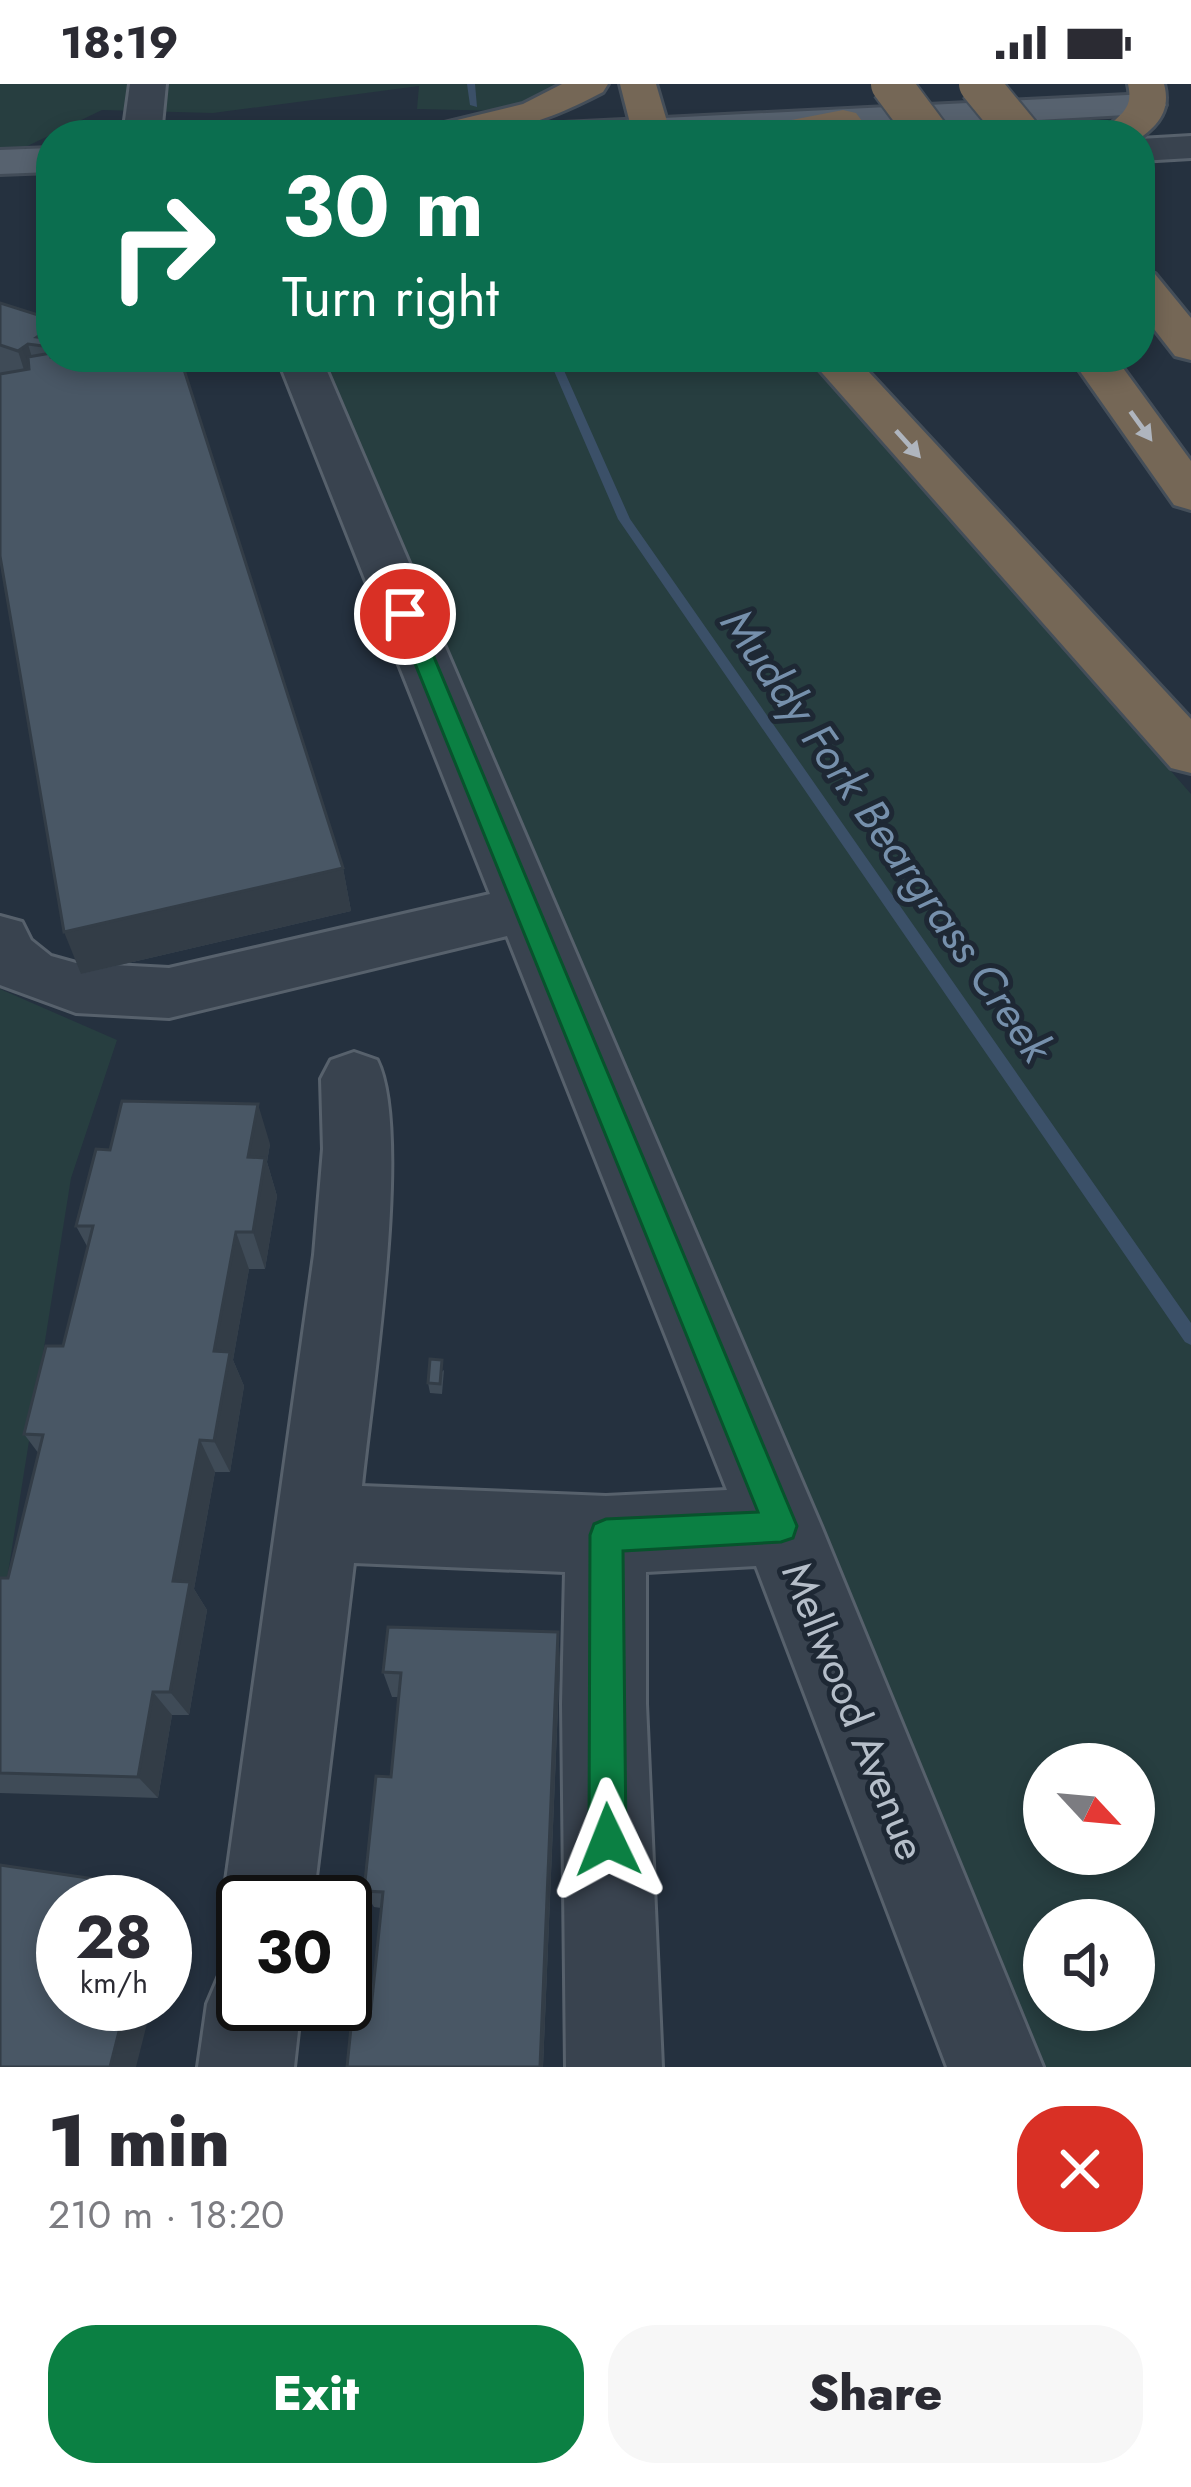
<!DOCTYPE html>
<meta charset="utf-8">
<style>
body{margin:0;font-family:Jost,sans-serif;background:#f7f7f7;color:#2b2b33;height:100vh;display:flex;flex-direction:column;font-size:45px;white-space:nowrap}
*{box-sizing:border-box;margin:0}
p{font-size:39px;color:#7c7c81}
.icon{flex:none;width:66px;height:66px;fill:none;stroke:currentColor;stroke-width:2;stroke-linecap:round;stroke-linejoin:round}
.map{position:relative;height:1983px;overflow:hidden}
.panel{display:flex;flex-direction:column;background:#fff;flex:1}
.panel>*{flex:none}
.hud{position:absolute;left:36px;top:36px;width:1119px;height:252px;border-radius:48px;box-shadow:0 6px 18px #0003;background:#0b6e4f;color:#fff;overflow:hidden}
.needle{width:78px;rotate:116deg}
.fabs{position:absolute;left:1023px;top:1659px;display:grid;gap:24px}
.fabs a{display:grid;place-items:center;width:132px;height:132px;border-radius:50%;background:#fff;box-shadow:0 6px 18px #0003;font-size:60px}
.speed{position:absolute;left:36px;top:1791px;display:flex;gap:24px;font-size:60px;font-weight:700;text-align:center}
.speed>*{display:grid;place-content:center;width:156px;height:156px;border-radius:50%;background:#fff;box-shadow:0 6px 18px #0003;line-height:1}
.speed small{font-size:30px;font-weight:400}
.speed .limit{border:6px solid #111;border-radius:18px;background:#fff;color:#111}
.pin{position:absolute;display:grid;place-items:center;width:102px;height:102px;color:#fff;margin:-51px;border:6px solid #fff;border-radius:50%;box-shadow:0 3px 12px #0007}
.me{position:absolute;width:132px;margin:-66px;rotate:358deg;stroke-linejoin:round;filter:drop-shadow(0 0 9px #0008)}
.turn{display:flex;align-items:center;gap:42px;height:252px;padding:0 48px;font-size:54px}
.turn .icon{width:156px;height:156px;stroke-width:2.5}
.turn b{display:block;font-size:84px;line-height:102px}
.round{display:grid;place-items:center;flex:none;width:126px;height:126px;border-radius:48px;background:#f7f7f7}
.summary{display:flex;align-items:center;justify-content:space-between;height:204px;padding:0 48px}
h1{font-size:72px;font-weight:800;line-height:90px}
.button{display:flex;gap:24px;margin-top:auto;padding:24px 48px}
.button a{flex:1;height:138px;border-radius:48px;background:#0b8043;color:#fff;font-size:48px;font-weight:800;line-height:138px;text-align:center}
.button a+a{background:#f7f7f7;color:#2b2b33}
.status{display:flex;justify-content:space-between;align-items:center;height:84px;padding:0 60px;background:#fff;direction:ltr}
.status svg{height:33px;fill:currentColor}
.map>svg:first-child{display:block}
.green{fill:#273e40;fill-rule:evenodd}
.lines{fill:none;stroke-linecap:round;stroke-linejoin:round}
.stream{fill:#3b5068;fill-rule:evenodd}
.minor-casing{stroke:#57616c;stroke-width:6}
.major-casing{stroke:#424c58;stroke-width:6}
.highway-casing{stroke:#444e59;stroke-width:6}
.minor{fill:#39434f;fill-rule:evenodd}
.major{fill:#57626f;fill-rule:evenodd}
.highway{fill:#756756;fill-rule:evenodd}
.highway-bridge-casing{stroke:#444e59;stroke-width:44;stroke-linecap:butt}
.highway-bridge{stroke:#756756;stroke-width:40}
.wall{fill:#3f4b57}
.shaded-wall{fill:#333d47}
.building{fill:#495765;stroke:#333d47;stroke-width:3}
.oneway{fill:#afb5be}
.route{fill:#0b8043;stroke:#07532c;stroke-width:3}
.labels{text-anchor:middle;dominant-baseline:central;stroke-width:10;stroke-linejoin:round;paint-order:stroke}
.street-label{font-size:42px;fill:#b5bec9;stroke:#1e2834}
.water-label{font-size:45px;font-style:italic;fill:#7690ac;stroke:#1e2834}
</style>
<div class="status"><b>18:19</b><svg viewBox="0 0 49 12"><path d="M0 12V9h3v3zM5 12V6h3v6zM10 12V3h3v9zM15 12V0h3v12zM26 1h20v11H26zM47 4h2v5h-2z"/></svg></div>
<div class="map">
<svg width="1191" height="1983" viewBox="0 0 1191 1983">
<rect width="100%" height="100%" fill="#25313f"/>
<g class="green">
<polygon points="0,0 577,0 503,27 417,25 419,2 213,29 102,26 13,69 0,69"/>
<path d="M320 273H808L1191 710V1983H1037ZM1044 1680H1134V1770H1044ZM1044 1836H1134V1926H1044Z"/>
<polygon points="0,905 117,956 71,1094 0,1539"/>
</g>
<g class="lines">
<g class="stream">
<polygon points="467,0 475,0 477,23 470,21"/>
<polygon points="548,273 558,273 630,435 1191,1239 1191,1261 1185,1258 618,435"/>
</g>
<defs>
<g id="minor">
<polygon points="130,0 166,0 161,51 123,51"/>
<polygon points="1191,52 1191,74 1140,77 1140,55"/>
<path d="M277 273H321L821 1442 1043 1983H947L756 1482 646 1488V1620L662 1983H566L562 1620 565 1488 354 1479 313 1818H243V1853L236 1850 223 1818 314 1171 323 1065 321 995 331 976 354 968 377 976C413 1047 371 1312 362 1402L606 1412 727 1406 507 852 169 934 76 929 0 901V832L22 838 31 856 51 872 76 879 169 884 490 810Z"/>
<polygon points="243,1878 243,1920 301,1920 294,1983 198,1983 207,1920 221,1887"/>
</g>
<g id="major">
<polygon points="1148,10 1161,13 1166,21 1161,29 770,51 524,51 530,43 543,40"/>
<polygon points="51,64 51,88 0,90 0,66"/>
</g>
<g id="highway">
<path d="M562 0H608L603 8C534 44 499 51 422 51L428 43 523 20Z"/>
<polygon points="620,0 656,0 671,51 633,51"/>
<path d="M1128 0H1164C1171 25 1159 41 1140 54L1101 51C1115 31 1135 29 1128 0Z"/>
<polygon points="843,26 856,29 862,37 856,45 829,51 750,51 756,43"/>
<polygon points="1140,186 1155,190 1191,234 1191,276 1175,272 1140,227"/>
<polygon points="808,273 855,273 1191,635 1191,689 1171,684"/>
<polygon points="1070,273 1115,273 1191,377 1191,426 1174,421"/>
</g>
</defs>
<use href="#minor" class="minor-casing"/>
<use href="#major" class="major-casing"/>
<use href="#highway" class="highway-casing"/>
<use href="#minor" class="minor"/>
<use href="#major" class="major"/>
<use href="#highway" class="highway"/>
<defs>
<g id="highway-bridge">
<polyline points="891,0 929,51"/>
<polyline points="979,0 1021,51"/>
</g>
</defs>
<use href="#highway-bridge" class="highway-bridge-casing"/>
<use href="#highway-bridge" class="highway-bridge"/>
</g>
<g class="wall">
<polygon points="0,219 51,235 51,273 343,784 351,827 81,890 0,472"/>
<polygon points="270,1060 267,1078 277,1112 265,1185 249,1185 233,1276 244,1302 230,1388 215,1388 194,1505 207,1526 189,1631 172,1631 158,1714 0,1709 0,1494 8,1494 39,1370 24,1350 63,1262 88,1164 76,1142"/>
<polygon points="444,1286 442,1310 430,1309 428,1299"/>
<polygon points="560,1574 543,1983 347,1983 371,1925 381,1824 374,1823 364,1807 391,1693 399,1613 392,1613 383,1588"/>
</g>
<g class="shaded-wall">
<polygon points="51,243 51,263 37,253"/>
<polygon points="28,260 41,304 32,311 18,267"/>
<polygon points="343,784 351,827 81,890 64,848"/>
<polygon points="258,1020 270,1060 267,1078 277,1112 265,1185 253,1148 248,1073"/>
<polygon points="236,1148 249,1185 233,1276 244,1302 230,1388 214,1357 214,1267"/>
<polygon points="200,1356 215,1388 194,1505 207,1526 189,1631 170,1608 173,1497"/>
<polygon points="558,1548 560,1574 543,1983 540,1983"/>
<polygon points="153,1608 172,1631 158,1714 138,1693"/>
<polygon points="135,1801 156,1818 130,1818"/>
<polygon points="126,1920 152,1920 136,1983 110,1983"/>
</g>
<g class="building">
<polygon points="0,219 51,235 51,243 37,253 51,255 51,263 28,260 18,267 0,261"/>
<polygon points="51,269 51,273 180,273 343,784 64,848 0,472 0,290 29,285 28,273"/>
<polygon points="122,1017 258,1020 248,1073 265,1074 253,1148 236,1148 214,1267 230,1268 214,1357 200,1356 173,1497 190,1498 170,1608 153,1608 138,1693 0,1689 0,1494 8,1494 43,1351 24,1350 46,1262 63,1262 93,1142 76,1142 96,1065 110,1066"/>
<polygon points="430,1275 442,1276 440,1300 428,1299"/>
<polygon points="388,1543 558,1548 540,1983 347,1983 353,1924 371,1925 383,1808 364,1807 376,1692 391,1693 401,1589 383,1588"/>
<polygon points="0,1781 135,1801 130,1818 63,1818 63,1920 126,1920 110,1983 0,1983"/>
</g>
<defs><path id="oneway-solid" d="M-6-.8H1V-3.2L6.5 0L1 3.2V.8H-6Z" transform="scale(3)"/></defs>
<g class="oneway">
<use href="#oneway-solid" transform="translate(1141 342) rotate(54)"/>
<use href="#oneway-solid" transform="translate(908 360) rotate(48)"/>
</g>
<polygon class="route" points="405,523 416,530 797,1442 793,1454 781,1458 623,1467 626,1756 621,1769 608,1774 595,1769 589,1756 590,1451 594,1440 606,1435 758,1428 395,530"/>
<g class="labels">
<g class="street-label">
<text transform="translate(854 1627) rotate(68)">Mellwood Avenue</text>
</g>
<g class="water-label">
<text transform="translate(887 751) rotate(55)">Muddy Fork Beargrass Creek</text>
</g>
</g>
</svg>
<div class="fabs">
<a><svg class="needle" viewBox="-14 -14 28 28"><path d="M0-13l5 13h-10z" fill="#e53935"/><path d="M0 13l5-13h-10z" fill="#7c7c81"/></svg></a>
<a><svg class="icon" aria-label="sound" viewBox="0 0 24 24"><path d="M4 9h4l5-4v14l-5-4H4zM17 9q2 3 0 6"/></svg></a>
</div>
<div class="speed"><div>28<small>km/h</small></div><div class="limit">30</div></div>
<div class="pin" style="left:405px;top:530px;background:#d93025"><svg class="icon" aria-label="arrive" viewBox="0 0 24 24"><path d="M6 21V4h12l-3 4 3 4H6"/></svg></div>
<svg class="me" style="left:608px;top:1756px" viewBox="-20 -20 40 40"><path d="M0-17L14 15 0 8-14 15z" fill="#0b8043" stroke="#fff" stroke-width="4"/></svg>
<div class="hud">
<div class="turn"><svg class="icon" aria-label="right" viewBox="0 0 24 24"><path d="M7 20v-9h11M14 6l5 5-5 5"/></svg><div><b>30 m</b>Turn right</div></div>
</div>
</div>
<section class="panel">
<div class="summary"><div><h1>1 min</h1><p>210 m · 18:20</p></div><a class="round" style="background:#d93025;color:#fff"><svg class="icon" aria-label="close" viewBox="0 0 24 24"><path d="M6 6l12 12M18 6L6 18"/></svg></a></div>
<div class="button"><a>Exit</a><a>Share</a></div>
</section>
